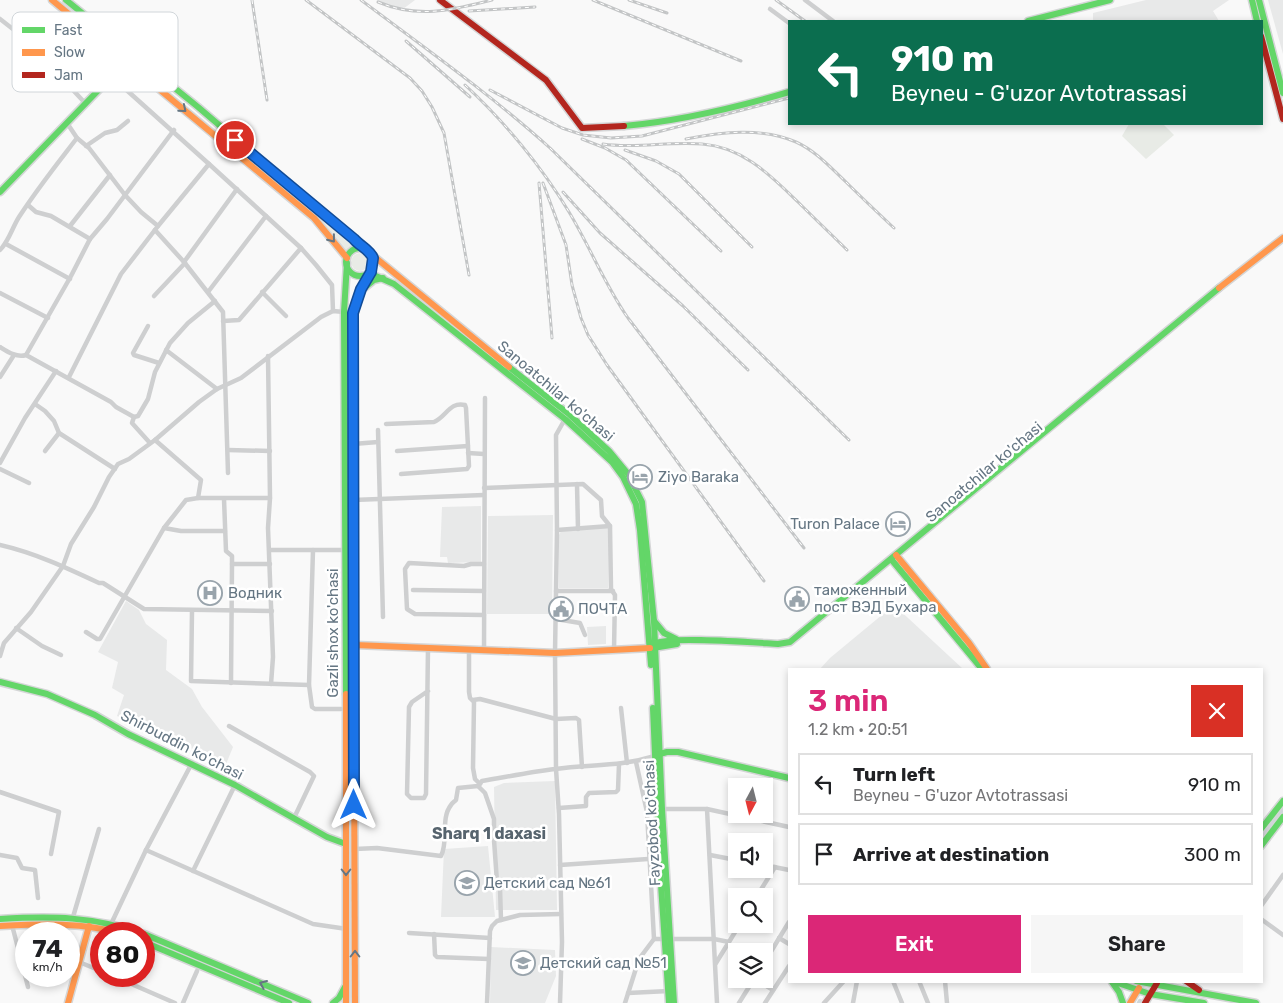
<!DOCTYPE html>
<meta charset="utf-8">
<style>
body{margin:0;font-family:Rubik,sans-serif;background:#f6f6f6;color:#202124;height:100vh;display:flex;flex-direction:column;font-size:19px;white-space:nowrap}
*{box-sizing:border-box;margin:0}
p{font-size:16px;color:#757577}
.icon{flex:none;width:28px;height:28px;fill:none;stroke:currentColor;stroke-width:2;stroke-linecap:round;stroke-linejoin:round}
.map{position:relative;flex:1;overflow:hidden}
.sheet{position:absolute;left:788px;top:668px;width:475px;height:315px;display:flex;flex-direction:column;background:#fff;border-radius:0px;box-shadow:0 2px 8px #0003}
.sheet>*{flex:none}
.hud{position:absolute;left:788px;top:20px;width:475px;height:105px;border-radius:0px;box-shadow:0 2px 8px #0003;background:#0b6e4f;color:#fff;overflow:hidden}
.needle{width:32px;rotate:187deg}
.buttons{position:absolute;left:728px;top:778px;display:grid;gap:10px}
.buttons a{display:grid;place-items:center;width:45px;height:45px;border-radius:0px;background:#fff;box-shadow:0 2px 8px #0003;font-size:25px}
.speed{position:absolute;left:15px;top:922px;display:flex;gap:10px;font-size:25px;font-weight:700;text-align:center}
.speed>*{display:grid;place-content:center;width:65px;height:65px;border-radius:50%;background:#fff;box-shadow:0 2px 8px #0003;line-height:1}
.speed small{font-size:12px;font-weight:400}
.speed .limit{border:8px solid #d22;background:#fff;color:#111}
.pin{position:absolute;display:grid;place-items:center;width:42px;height:42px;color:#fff;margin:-21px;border:2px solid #fff;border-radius:50%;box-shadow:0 1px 5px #0007}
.me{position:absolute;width:55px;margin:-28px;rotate:0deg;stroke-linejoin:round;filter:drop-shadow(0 0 4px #0008)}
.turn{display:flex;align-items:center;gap:18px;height:105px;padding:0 20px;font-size:22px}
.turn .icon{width:65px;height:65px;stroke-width:2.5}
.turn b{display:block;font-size:35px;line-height:42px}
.round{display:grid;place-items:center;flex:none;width:52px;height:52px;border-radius:0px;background:#f6f6f6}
.head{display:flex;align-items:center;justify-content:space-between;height:85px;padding:0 20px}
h1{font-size:30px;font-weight:600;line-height:38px;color:#db2777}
.primary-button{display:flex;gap:10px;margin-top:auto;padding:10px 20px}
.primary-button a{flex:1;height:58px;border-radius:0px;background:#db2777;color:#fff;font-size:20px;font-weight:600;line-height:58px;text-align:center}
.primary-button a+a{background:#f6f6f6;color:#202124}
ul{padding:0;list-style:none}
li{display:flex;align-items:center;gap:15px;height:62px;margin:0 10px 8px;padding:0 10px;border:2px solid #e0e0e0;border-radius:0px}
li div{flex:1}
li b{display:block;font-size:19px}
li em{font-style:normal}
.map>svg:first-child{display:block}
.built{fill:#e8e9e9}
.green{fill:#e8ebe6}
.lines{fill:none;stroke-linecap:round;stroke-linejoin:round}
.canal{stroke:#ced6d9;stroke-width:4.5}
.fast-casing{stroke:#d5d6d7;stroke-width:9}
.slow-casing{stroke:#d5d6d7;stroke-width:9}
.jam-casing{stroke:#d5d6d7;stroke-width:9}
.street{stroke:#cecfd0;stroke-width:4.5}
.fast{stroke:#63d668;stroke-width:6}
.slow{stroke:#ff974d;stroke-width:6}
.jam{stroke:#b3261e;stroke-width:6}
.rail-casing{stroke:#c3c5c6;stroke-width:3}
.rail{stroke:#fff;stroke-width:1;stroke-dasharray:4;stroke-linecap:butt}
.oneway{stroke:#657683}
.route-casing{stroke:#114b97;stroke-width:12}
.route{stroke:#1a73e8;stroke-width:9}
.labels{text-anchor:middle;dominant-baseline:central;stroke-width:5;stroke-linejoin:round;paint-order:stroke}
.street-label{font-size:15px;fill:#657683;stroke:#fff}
.poi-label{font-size:15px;fill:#657683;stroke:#fff;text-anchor:start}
.neighbourhood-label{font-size:16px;font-weight:bold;fill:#57646e;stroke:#fff}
.key{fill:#fff;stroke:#d1d6da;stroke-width:1}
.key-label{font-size:14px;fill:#657683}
</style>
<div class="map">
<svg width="1283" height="1003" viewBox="0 0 1283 1003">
<rect width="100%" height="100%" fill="#f9f9f9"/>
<g class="built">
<polygon points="376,0 415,0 403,9 391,7"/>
<polygon points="1146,0 1229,0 1213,11 1219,21 1093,21 1093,13"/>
<polygon points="1268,0 1283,0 1283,54"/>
<polygon points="481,506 481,562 448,563 447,557 440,557 442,507"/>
<polygon points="553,515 552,614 487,614 488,516"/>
<polygon points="609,527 608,588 559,588 559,535 561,531"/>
<polygon points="126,601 139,610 146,624 167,640 166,670 192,689 202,707 233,747 224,769 197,751 117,716 124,695 112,688 118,662 98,652"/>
<polygon points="894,605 963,669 820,669 830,658"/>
<polygon points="606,626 606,644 588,645 587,627"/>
<polygon points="555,781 557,910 496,910 494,787 504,783"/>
<polygon points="488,846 495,917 441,917 444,849"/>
<polygon points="491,947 555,950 556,976 545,1003 490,1003"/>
</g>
<g class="green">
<polygon points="103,37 352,242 355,246 346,251 322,221 111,46 102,38"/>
<polygon points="1129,124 1163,124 1174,135 1146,159 1122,136"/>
<circle cx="360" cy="262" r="9"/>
</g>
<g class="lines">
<g class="canal">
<polyline points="1261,837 1283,809"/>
<polyline points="1139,1003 1140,1001"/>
</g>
<defs>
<g id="fast">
<polyline points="66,0 198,107 363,248"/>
<polyline points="1252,0 1257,21"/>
<polyline points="1259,0 1283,93"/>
<polyline points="1028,21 1110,0"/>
<path d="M624 126C681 121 735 108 789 92"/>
<polyline points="0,192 116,72"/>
<circle cx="360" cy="262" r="14"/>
<polyline points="369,273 394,284 565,419 612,462 623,477 636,504 640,530 651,665"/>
<polyline points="363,289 374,280 383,278"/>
<polyline points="509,367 570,415 609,451 628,474 642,502 654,621 662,809 674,1003"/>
<polyline points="891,559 982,669"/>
<polyline points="654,621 664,633 676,639"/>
<path d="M652 645C662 635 759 643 778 644L790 642 1219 288"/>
<polyline points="653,648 677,644"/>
<polyline points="0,682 47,694 95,715 128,734 235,785 327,837 346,844"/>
<polyline points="346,694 344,312 347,263"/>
<polyline points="653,708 660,870 669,1003"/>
<polyline points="354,747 353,313 361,289 369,273"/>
<polyline points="656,755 667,752 678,752 789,778"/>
<polyline points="1261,829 1283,801"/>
<polyline points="1261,846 1283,817"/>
<path d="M0 919C51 916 94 916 143 934"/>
<polyline points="144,934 308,1003"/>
<polyline points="144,942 289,1003"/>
<polyline points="1112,981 1150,994 1204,1003"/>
<polyline points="1136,981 1256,1003"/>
<polyline points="1112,982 1119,992 1123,1003"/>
<polyline points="333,1003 339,998 345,987"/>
</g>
<g id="slow">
<polyline points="52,0 314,218 347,258"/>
<polyline points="113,53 116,59 116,72"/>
<polyline points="371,254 509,367"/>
<polyline points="1219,288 1283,238"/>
<polyline points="896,555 969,643 987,669"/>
<polyline points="355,645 555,653 650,648"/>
<polyline points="346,694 346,1003"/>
<polyline points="354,747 355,1003"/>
<path d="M0 926C42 924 83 922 124 934"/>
<polyline points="68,1003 89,926"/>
<polyline points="1130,1003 1139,988"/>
</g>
<g id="jam">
<polyline points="440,0 546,80 582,128 624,126"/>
<polyline points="1261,36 1283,119"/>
<polyline points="1186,981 1199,990"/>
<polyline points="1145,1003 1157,983"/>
</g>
</defs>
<use href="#fast" class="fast-casing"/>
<use href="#slow" class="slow-casing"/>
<use href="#jam" class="jam-casing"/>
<g class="street">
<polyline points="805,0 833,21"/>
<polyline points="770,9 789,23"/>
<polyline points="0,19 37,48 57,73 86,104"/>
<polyline points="67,123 77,138 89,148 125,195 141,212 158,226"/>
<polyline points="86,146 105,133 117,130 128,121"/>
<polyline points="209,164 301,248 316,265 332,285 333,311"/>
<polyline points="28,205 36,212 51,216 90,239"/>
<polyline points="70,226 110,175"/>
<polyline points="155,230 184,262 223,312 228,473"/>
<polyline points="6,244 70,279"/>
<path d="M0 250C9 241 12 228 19 217 37 189 57 164 77 138"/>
<polyline points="184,262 237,189"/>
<polyline points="208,292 266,216"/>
<polyline points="262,292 286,316"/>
<polyline points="0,293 48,318"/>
<polyline points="154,296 185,263"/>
<polyline points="223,321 239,320 301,248"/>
<polyline points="148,326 133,353 134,355 159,363"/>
<path d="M0 347C8 352 17 358 26 355L111 402 116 407 134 417 132 423 150 443"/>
<polyline points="166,350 217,389"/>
<polyline points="26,355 71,276 90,239 107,219 174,130"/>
<polyline points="268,356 270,498 268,528 273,657 271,684"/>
<polyline points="0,377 14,355"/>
<polyline points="69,377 121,274 158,226 209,164 112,77"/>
<polyline points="35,404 45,411 54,421 59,433 115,469"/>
<polyline points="134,417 138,416 148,399 155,372 170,343 188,323 215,301"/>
<path d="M386 424 434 422C446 417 450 401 465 405L466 408 469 466 467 469 401 474"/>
<polyline points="378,430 383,617"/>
<polyline points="155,440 201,480 198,498 270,498"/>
<polyline points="353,444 378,442"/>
<polyline points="228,450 270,451"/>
<polyline points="45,451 59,433"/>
<polyline points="397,451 468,446"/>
<polyline points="468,453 484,454"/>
<polyline points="0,463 25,418 56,371"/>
<polyline points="0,469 29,483"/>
<polyline points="577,484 578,529"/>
<polyline points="484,488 583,484 601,500 602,516 610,526 611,589 615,595 614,650"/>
<polyline points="224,499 226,551 232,556 232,564 231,683"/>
<polyline points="353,500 484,495"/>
<polyline points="164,528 181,531 225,531"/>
<polyline points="557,530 610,526"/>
<path d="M0 545C35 553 67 568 99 583H103L144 609 272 611"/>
<polyline points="270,550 345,550"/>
<polyline points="313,550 309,685 312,707 315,709 341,709"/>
<polyline points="232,564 270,564"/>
<polyline points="484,564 471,564 464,566 409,563 405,569 407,609 415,614 484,615"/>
<polyline points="413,590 484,591"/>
<polyline points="556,591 613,591"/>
<polyline points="192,611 191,681 309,685"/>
<polyline points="556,619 580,623 585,635"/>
<polyline points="16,628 42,646 61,655"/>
<polyline points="86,632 97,639 100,639 164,528 186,500 198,498"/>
<polyline points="469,650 469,692 470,698 474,702 473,768 475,779 480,784"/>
<polyline points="484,651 485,398"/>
<polyline points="0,656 4,643 31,612 63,566 71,544 94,507 109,477 118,464 129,459 155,440 199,402 217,389 241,378 321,317 333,311 344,312"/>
<polyline points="428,691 412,702 409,707 407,794 411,798 424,798 426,794 428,648"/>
<polyline points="473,700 480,699 556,719 576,718 579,720 582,767"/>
<polyline points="621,708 627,763"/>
<polyline points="229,726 310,772 314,776 294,818"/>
<polyline points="478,786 485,793 494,819 494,840 497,882 500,888 501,920"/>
<polyline points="0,792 59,812 51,854"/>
<polyline points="559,808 586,806 586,797 589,793 616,792 618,790 619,764"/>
<polyline points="662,809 707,809 789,827"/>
<polyline points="707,809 717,1003"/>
<path d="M355 849 377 848 441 856C449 841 440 819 451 805 452 803 454 802 456 800L458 788 478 786 482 781C506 777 530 772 555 769 590 764 620 767 655 756"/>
<polyline points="146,850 313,924 347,929"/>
<polyline points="0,855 17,858 22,868 35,870 38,898"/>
<polyline points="710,855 736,860"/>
<polyline points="560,865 648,859"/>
<polyline points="764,865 789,870"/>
<polyline points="193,871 235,785"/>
<polyline points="757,896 775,867"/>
<polyline points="1261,906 1283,875"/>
<polyline points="73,917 99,829"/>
<polyline points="1261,919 1283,935"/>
<polyline points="112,922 146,850 192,763"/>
<polyline points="12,925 28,987"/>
<polyline points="409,933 490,938"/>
<polyline points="434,934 435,955 437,957 489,959"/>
<polyline points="779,938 789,944"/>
<polyline points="654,939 714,939 729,942"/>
<polyline points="79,962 101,971"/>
<polyline points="716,963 740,924"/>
<polyline points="764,963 789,922"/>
<polyline points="113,976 175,1003"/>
<polyline points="755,979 773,990"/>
<polyline points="893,981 902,1003"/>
<polyline points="919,981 928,1003"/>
<polyline points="945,981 947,1003"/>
<polyline points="628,993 669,991"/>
<polyline points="183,1003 197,971"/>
<polyline points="487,1003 490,931 492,926 497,921 520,915 561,914"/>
<polyline points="560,1003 562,942 559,814 556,769 555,653 557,530 556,435 565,419"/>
<polyline points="625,1003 639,959 654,939 647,812 636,762"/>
<polyline points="739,1003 754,979"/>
<polyline points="765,1003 789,966"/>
<polyline points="824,1003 844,981"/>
<polyline points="853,1003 857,981"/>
</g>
<use href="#fast" class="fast"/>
<use href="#slow" class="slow"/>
<use href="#jam" class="jam"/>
<defs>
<g id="rail">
<polyline points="252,0 267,100"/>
<polyline points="306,0 410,78 422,91 432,107 444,133 469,275"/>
<path d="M361 0C425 48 490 94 550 148L849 440"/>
<polyline points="593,0 741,61"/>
<polyline points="629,0 667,13"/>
<polyline points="776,0 805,21"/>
<path d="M378 2C419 19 452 10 492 0"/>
<polyline points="469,11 535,7"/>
<polyline points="406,41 470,97"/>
<path d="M465 85C504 121 542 167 569 212 590 247 605 285 628 318L804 548"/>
<polyline points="490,90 562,128 583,135 611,138 642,136 789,98"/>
<polyline points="582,139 605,148 626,160 721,251"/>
<path d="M686 139C722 132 761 127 796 142 816 151 831 168 847 183 862 198 878 213 894 228"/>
<path d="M603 144C636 149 669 141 702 144 743 147 770 175 798 202 814 218 831 234 847 250"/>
<polyline points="625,150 656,161 679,174 752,247"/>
<polyline points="539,183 552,338"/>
<polyline points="543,183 566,245 572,285 581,318 588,335 607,365 764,581"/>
<polyline points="563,192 600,233 683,306 748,370"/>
</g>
</defs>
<use href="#rail" class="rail-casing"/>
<use href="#rail" class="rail"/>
</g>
<defs><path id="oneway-chevron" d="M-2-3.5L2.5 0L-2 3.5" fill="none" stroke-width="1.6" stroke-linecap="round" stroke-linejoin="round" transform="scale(1.25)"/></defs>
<g class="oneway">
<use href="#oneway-chevron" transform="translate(183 109) rotate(40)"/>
<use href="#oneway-chevron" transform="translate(332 239) rotate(52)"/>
<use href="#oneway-chevron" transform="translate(346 872) rotate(90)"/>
<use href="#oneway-chevron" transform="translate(355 954) rotate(-90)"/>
<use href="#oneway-chevron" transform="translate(263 984) rotate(-157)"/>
</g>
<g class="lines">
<defs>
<path id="route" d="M235 140 354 239C360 246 370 250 373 258L371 272 361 289 353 313 354 805"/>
</defs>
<use href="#route" class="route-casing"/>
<use href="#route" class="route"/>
</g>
<defs>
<symbol id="hotel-ring" viewBox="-11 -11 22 22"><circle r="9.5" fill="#fff" stroke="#99a4ac" stroke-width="1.5"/><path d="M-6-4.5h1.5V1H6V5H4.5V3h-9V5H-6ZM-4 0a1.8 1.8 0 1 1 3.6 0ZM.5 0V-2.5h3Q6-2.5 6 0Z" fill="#99a4ac"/></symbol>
<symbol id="hospital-ring" viewBox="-11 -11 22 22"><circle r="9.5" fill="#fff" stroke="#99a4ac" stroke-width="1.5"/><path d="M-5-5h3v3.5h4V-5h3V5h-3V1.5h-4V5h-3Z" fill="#99a4ac"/></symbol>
<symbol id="civic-ring" viewBox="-11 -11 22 22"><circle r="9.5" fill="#fff" stroke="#99a4ac" stroke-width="1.5"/><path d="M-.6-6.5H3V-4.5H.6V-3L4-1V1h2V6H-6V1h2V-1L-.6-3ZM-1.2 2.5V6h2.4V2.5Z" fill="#99a4ac"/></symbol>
<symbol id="school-ring" viewBox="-11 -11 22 22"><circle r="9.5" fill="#fff" stroke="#99a4ac" stroke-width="1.5"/><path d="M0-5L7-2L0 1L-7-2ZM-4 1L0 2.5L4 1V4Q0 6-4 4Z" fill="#99a4ac"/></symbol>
</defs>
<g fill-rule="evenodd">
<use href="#hotel-ring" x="626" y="463" width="28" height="28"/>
<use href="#hotel-ring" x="884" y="510" width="28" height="28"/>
<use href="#hospital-ring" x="196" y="579" width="28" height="28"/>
<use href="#civic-ring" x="783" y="585" width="28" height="28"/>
<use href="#civic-ring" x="547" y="595" width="28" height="28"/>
<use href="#school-ring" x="453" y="869" width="28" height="28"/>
<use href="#school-ring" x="509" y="949" width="28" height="28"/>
</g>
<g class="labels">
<g class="street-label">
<text transform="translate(556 391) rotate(40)">Sanoatchilar ko'chasi</text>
<text transform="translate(984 472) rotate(-40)">Sanoatchilar ko'chasi</text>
<text transform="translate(333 633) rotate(-90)">Gazli shox ko'chasi</text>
<text transform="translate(182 745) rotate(27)">Shirbuddin ko'chasi</text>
<text transform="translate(652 823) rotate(-93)">Fayzobod ko'chasi</text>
</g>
<g class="poi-label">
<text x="658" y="477">Ziyo Baraka</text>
<text x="880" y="524" text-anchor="end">Turon Palace</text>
<text x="814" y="590">таможенный<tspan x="814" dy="17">пост ВЭД Бухара</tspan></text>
<text x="228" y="593">Водник</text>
<text x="578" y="609">ПОЧТА</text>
<text x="484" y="883">Детский сад №61</text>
<text x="540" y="963">Детский сад №51</text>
</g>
<g class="neighbourhood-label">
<text x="489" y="833">Sharq 1 daxasi</text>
</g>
</g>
<rect x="12" y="12" width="166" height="80" rx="8" class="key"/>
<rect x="22" y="27" width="23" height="6" fill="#63d668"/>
<rect x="22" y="49" width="23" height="7" fill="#ff974d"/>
<rect x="22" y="72" width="23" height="6" fill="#b3261e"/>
<g class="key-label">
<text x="54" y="35">Fast</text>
<text x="54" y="57">Slow</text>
<text x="54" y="80">Jam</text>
</g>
</svg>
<div class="buttons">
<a><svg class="needle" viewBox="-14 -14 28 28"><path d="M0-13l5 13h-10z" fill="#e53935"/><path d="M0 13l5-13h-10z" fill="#757577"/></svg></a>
<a><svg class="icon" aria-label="sound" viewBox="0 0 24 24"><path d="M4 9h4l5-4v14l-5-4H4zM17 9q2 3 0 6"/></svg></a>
<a><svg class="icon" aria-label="search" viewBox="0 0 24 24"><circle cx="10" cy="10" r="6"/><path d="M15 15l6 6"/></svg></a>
<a><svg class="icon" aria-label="layers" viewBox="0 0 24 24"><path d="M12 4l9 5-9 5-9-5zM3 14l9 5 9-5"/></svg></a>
</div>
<div class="speed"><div>74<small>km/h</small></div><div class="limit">80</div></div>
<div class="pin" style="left:235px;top:140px;background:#d93025"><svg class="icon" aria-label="arrive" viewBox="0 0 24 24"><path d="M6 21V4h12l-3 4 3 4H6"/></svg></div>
<svg class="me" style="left:354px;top:805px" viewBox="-20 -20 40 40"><path d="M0-17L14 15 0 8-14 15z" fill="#1a73e8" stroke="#fff" stroke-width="4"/></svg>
<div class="hud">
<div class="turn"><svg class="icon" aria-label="left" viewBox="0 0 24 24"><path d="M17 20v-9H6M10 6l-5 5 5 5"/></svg><div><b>910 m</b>Beyneu - G'uzor Avtotrassasi</div></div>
</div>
<section class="sheet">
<div class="head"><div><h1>3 min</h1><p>1.2 km · 20:51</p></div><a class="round" style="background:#d93025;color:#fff"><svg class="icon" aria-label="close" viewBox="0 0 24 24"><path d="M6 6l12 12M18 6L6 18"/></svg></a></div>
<ul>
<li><svg class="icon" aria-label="left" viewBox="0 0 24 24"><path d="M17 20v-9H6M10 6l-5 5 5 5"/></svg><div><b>Turn left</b><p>Beyneu - G'uzor Avtotrassasi</p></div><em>910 m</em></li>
<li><svg class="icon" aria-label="arrive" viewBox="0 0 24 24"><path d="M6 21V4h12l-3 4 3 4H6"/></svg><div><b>Arrive at destination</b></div><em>300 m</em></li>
</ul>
<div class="primary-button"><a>Exit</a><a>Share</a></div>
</section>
</div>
